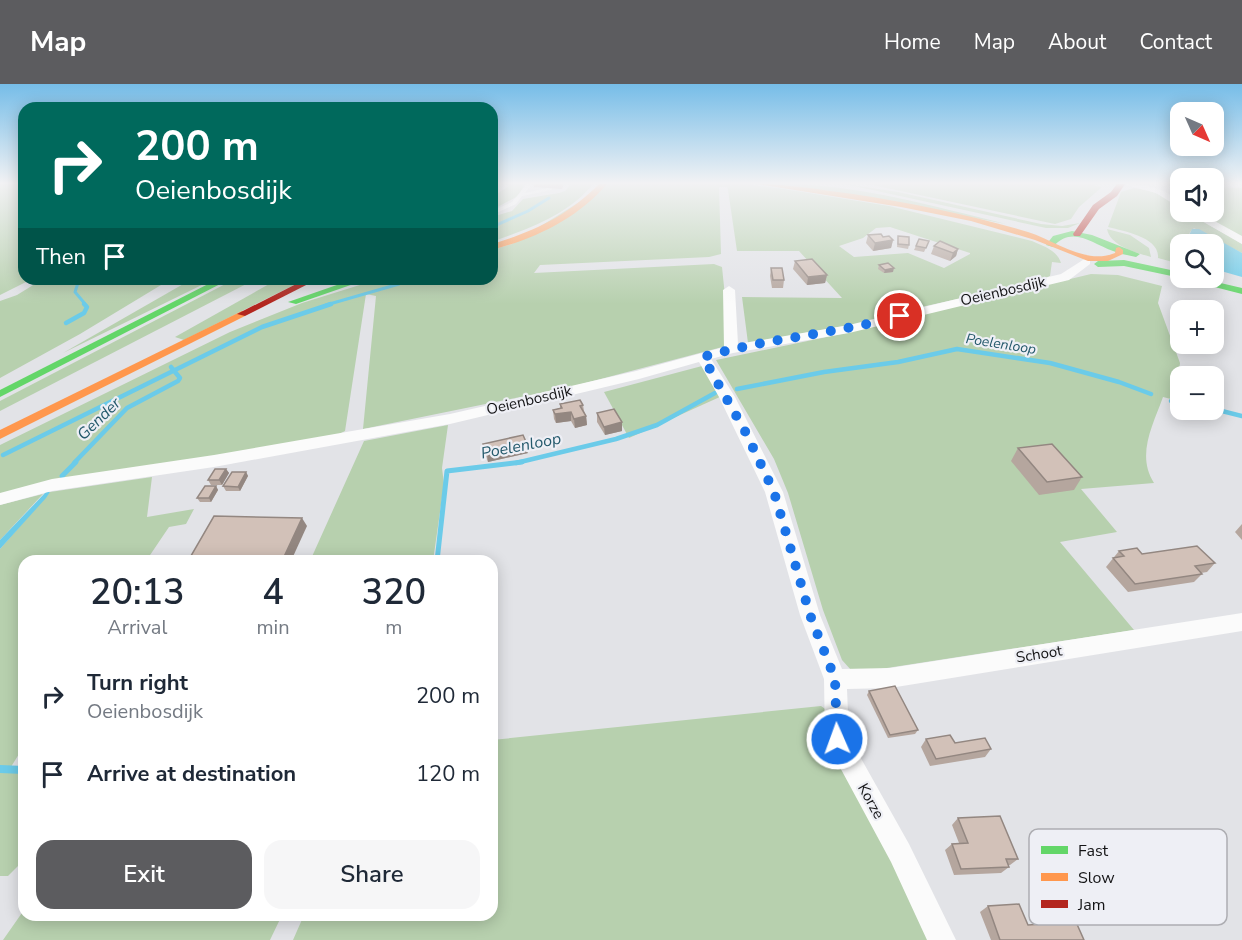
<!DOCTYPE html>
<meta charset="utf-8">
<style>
body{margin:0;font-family:"Nunito Sans",sans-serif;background:#f6f6f7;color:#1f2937;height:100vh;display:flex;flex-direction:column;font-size:22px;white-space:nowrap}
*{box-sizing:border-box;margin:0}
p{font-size:20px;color:#747a83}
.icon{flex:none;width:33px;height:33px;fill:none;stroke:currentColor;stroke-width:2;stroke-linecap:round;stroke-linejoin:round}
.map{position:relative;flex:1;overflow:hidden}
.details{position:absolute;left:18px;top:471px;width:480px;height:366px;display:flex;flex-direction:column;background:#fff;border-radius:18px;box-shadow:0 3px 15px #0003}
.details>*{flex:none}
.hud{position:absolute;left:18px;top:18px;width:480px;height:183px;border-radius:18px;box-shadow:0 3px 15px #0003;background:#00695c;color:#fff;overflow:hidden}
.needle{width:39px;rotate:135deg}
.buttons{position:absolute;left:1170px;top:18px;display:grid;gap:12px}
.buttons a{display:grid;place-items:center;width:54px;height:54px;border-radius:12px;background:#fff;box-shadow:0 3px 15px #0003;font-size:30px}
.pin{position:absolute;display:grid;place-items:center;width:51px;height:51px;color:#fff;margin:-26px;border:3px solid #fff;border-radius:50%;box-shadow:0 2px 6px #0007}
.me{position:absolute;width:66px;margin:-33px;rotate:358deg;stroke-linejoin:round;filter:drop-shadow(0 0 4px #0008)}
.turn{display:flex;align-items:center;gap:21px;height:126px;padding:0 18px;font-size:27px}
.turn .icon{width:78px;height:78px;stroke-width:2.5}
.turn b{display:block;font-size:42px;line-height:51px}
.then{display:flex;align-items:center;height:57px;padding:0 18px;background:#0003;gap:12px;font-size:22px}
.eta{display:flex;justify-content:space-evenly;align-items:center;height:102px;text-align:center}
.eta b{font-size:36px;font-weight:600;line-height:42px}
.primary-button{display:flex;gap:12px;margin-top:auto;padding:12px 18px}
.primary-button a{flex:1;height:69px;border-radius:18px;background:#5c5c5f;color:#fff;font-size:24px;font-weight:600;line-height:69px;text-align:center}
.primary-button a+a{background:#f6f6f7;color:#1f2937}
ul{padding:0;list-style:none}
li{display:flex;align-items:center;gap:18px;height:78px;padding:0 18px}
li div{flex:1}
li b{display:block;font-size:22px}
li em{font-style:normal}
header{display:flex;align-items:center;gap:36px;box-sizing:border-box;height:84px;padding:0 30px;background:#5c5c5f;color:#fff}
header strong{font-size:28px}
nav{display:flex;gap:33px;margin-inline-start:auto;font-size:21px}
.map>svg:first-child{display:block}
.green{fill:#b7d0ae;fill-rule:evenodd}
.water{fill:#6bcbe9}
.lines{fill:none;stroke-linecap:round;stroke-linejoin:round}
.stream-far3{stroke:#6bcbe9;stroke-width:3}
.stream-far2{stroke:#6bcbe9;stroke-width:4.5}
.stream-far1{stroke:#6bcbe9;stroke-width:5}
.stream{stroke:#6bcbe9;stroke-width:8}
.lane{fill:#fbfbfb;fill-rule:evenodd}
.street{fill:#fbfbfb;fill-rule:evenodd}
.fast{fill:#63d668;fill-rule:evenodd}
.slow{fill:#ff974d;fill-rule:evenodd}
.jam{fill:#b3261e;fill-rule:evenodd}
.wall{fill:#b5a69e}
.shaded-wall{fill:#938781}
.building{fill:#d2c1b8;stroke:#938781;stroke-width:1.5}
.route{stroke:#1a73e8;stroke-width:10;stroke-dasharray:0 18}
.labels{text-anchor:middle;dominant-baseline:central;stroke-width:4.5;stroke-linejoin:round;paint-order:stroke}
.far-water-label{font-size:14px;font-style:italic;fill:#255a6c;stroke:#eeeff5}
.street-label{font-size:15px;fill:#141416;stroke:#eeeff5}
.water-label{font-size:16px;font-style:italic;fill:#255a6c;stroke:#eeeff5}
.key{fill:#eeeff5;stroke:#adadb2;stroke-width:1.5}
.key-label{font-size:16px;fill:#141416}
</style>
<header>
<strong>Map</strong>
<nav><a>Home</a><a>Map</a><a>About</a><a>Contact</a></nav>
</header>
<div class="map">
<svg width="1242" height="856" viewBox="0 0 1242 856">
<rect width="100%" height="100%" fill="#e2e3e7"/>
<g class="green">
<polygon points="0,100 24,100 24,195 32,195 0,211"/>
<polygon points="507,100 525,100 518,112 492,126 492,113 509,102"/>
<path d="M571 100H593C567 132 529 144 492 158V133L512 127 523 115 559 109 565 107Z"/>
<path d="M608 100H744L784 105 889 122 1032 157C1043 162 1057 166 1061 179L1052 178 1050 192 1038 197 917 224 873 237 748 259 742 213 842 214 799 167H737L728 106 727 103H719L721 170 709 173 540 181 534 189 714 180 722 183 730 261 574 302 363 345 376 212 366 210 345 347 339 350 0 411V361L230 248 302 219 379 195H492V166L512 160ZM890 143 970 169V170L944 184 908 169 854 173 839 162 863 154 876 144Z"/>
<path d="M781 100C858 100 932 122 1006 140L848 110Z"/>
<polygon points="845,100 898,108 1041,140 1062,142 1080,139 1068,144 1046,144"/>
<polygon points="868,100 1096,100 1095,102 1102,103 1079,123 1071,135 1055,140"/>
<polygon points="1214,103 1242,104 1242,155 1195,128 1214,128"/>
<path d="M1134 104C1152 106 1166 112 1180 123V128H1187L1242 160V169L1194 144 1190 148 1185 160H1180V180L1158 174C1160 153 1123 147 1108 143L1121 108Z"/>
<path d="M1107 145 1130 151 1149 164 1151 173C1137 169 1110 162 1107 145Z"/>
<path d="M1091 190 1118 191 1162 202 1158 219 1180 279 1175 316 1163 313C1153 341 1136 371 1154 399L1081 405 1117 448 1060 458 1134 546 861 588 851 586 842 576 823 526 788 409 774 375 716 276 846 249Z"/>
<polygon points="43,195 171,195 80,250 0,294 0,217 17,211"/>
<polygon points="192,195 214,195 63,269"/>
<polygon points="235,195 256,195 0,327 0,317"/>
<polygon points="278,195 306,195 184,256 175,253"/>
<polygon points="702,282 722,312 629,354 604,308"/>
<polygon points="448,341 442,384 444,400 433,477 310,477 364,357"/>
<polygon points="152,393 147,433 194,425 186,440 169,443 146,477 24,477 24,662 9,686 24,687 24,776 8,792 0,792 0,465 50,408"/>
<polygon points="43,410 0,456 0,421"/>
<polygon points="821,622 828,627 931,856 293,856 304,831 492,831 492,656"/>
<polygon points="24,826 24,831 282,831 270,856 3,856"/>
</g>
<g class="water">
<polygon points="1192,145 1199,145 1242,169 1242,193 1214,185 1214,160 1185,160"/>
<polygon points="46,408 50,408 46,414 0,465 0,456"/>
</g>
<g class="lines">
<g class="stream-far3">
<polyline points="492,143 528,127 549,114"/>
<polyline points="84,195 78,199 75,208 86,221"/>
<polyline points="326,221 399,200"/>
</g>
<g class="stream-far2">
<polyline points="66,239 84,229 87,223 84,220"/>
<polyline points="737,305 824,288 898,278 957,265 1050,279 1119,298 1151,310"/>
<polyline points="1171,317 1180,319"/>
<polyline points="1214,325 1242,332"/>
<polyline points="3,371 262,243 331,220"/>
<polyline points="74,379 127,324 178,297 180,294 171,283"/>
<polyline points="516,379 616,355 657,341 715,309"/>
</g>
<g class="stream-far1">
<polyline points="62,392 76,378"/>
<polyline points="437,477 447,387 522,378"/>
</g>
<polyline class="stream" points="0,685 24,686"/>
<g class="lane">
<polygon points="494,100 499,100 492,107 492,103"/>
<polygon points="527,100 532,100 525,109 547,104 550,100 555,100 551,106 522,112 516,120 492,131 492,127 512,118"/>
</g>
<g class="street">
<path d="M1122 100C1147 100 1160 103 1180 117V124L1156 109Z"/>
<polygon points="1186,128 1198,128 1242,152 1242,160"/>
<polygon points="1086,174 1090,176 1090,180 1069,196 849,249 733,269 711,275 735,313 783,408 820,531 842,585 890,584 1242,529 1242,547 890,604 847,605 849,653 909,760 956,856 927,856 891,778 829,663 825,655 824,595 800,531 765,408 719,313 699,278 639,295 450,340 214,383 52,407 0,421 0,409 52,395 214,371 450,330 636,287 724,263 723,206 729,202 735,206 738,260 849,241 1061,190"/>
</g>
<g class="fast">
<path d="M1072 147 1092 151 1140 170 1136 173C1128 171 1120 170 1113 167 1091 159 1072 141 1053 163L1046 161 1053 152Z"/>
<polygon points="1124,176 1180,188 1181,194 1124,182 1098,183 1094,180 1098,177"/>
<polygon points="1186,194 1199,194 1242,204 1242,210 1187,196"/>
<polygon points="218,195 230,195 0,313 0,306"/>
<polygon points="354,195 368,195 296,220 288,218"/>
</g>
<g class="slow">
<path d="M599 100H607C577 135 536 154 492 166V160C533 148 569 131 599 100Z"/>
<path d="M757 100C790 100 821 106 853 110 912 119 971 131 1028 148 1056 157 1086 181 1115 169L1116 164 1119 163 1123 166V170L1108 177H1088L1035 156 971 137 901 123Z"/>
<polygon points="242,227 245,228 245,232 0,355 0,346"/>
</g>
<g class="jam">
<polygon points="1117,100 1125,100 1117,112 1099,125 1080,152 1074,152 1073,150 1093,121 1111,108"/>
<polygon points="306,195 318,195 245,232 237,230"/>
</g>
</g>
<g class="wall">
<polygon points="534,100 564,100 562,105 534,103"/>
<polygon points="868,151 883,153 893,156 891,164 873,167 866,159"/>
<polygon points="898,152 909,161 908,165 897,163"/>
<polygon points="929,157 924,168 914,166 916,162"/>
<polygon points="934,162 958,165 956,172 950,177 931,170"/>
<polygon points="795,177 827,191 825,199 807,201 793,185"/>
<polygon points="879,181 893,188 884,189 878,185"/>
<polygon points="771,184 784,196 783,204 772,204 770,192"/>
<polygon points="560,320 583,321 584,327 586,332 587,341 575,344 571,337 556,339 554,335 553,326 560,324"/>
<polygon points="597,329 622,347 605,351 597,338"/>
<polygon points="483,360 528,369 488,378 485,369"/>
<polygon points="1018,364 1082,393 1074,406 1039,411 1011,377"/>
<polygon points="226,385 229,389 222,401 211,401 208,396"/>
<polygon points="246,388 248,392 240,407 226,407 223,402"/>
<polygon points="216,402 218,406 211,418 200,418 197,414"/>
<polygon points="1242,440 1242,456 1235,448"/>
<polygon points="1119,467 1215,479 1207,488 1201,489 1202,490 1194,498 1128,508 1106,483"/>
<polygon points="869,607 918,646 915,650 888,654 867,611"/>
<polygon points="926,655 955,659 991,665 985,673 930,682 921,663"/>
<polygon points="958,734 1018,775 1010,781 1008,781 1009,783 1001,789 954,791 945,766 952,760 959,759 952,741"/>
<polygon points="1047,768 1081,793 1077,796 1054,797 1043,771"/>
<polygon points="1138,790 1201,822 1189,827 1145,830 1128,796"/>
<polygon points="988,822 1028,841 1084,856 991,856 980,828"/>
</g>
<g class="shaded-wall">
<polygon points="893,156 891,164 873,167 875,159"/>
<polygon points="958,165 956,172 950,177 953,169"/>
<polygon points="894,184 893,188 884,189 885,186"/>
<polygon points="827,191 825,199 807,201 808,193"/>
<polygon points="571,328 571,337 556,339 555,330"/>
<polygon points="586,332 587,341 575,344 574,335"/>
<polygon points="622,338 622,347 605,351 604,343"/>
<polygon points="527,360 528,369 488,378 487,369"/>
<polygon points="226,385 229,389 222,401 219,396"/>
<polygon points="246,388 248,392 240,407 238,403"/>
<polygon points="216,402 218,406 211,418 209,414"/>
<polygon points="302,434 307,442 291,477 282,477"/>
</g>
<g class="building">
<polygon points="881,150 883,153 889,152 893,156 875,159 868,151"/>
<polygon points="898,152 909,153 909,161 898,160"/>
<polygon points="919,155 929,157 926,164 916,162"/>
<polygon points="940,157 958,165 953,169 934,162"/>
<polygon points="812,175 827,191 808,193 795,177"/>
<polygon points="888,179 894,184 885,186 879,181"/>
<polygon points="771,184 782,184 784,196 773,196"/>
<polygon points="580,316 583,321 580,322 586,332 574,335 571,328 555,330 553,326 562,324 560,320"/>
<polygon points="614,325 622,338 604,343 597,329"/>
<polygon points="523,351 527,360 487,369 483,360"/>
<polygon points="1052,360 1082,393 1047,398 1018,364"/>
<polygon points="215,385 226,385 219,396 208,396"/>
<polygon points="232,388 246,388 238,403 223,402"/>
<polygon points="205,402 216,402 209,414 197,414"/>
<polygon points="214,432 302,434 282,477 188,477"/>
<polygon points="1197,462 1215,479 1195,482 1202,490 1135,500 1113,474 1124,472 1119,467 1137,464 1142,470"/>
<polygon points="895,602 918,646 890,651 869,607"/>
<polygon points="950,651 955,659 985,654 991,665 936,675 926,655"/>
<polygon points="1000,732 1018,775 1006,775 1009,783 961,785 952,760 968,759 958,734"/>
<polygon points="1019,820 1028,841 1076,838 1084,856 1000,856 988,822"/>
</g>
<linearGradient id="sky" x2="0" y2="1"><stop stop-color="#76bde8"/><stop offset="0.45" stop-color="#f2f2f4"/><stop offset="1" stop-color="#f2f2f4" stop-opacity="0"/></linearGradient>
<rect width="1242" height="220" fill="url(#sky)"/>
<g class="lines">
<path class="route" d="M837 655 835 595 810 531 774 408 746 349 703 273C768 254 835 250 900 232"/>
</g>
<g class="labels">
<g class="far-water-label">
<text transform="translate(1001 260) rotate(9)">Poelenloop</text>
</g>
<g class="street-label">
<text transform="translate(1003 207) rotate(-13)">Oeienbosdijk</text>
<text transform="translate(529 316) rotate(-13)">Oeienbosdijk</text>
<text transform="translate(1039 570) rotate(-9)">Schoot</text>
<text transform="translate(871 717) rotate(61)">Korze</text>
</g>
<g class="water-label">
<text transform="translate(99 335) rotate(-44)">Gender</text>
<text transform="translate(521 362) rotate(-11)">Poelenloop</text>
</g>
</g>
<rect x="1029" y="745" width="198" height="96" rx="9" class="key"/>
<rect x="1041" y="762" width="27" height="8" fill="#63d668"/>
<rect x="1041" y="789" width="27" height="8" fill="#ff974d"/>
<rect x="1041" y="816" width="27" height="8" fill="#b3261e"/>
<g class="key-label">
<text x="1078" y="772">Fast</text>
<text x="1078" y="799">Slow</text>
<text x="1078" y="826">Jam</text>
</g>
</svg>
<div class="buttons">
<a><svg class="needle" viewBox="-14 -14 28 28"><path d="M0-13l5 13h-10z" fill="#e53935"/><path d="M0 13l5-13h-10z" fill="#747a83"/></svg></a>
<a><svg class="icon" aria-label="sound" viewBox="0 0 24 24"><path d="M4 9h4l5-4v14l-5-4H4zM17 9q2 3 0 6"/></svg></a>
<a><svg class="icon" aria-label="search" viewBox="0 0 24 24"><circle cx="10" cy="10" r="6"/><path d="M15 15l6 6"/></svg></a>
<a>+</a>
<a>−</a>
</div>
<div class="pin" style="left:900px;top:232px;background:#d93025"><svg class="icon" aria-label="arrive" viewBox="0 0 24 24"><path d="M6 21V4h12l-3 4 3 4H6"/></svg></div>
<svg class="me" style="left:837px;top:655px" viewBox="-20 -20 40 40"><circle r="17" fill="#1a73e8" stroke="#fff" stroke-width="3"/><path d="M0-11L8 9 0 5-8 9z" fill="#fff"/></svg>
<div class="hud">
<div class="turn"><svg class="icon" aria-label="right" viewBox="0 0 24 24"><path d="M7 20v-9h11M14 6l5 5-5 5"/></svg><div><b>200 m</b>Oeienbosdijk</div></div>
<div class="then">Then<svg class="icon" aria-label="arrive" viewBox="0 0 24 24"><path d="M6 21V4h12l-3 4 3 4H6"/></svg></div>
</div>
<section class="details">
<div class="eta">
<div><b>20:13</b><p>Arrival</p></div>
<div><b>4</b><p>min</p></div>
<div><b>320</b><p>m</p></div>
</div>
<ul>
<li><svg class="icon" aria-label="right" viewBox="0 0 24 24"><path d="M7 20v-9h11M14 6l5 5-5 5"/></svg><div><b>Turn right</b><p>Oeienbosdijk</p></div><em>200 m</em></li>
<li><svg class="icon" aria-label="arrive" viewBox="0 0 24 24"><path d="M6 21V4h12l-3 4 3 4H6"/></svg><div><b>Arrive at destination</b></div><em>120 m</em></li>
</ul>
<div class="primary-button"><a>Exit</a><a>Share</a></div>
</section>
</div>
